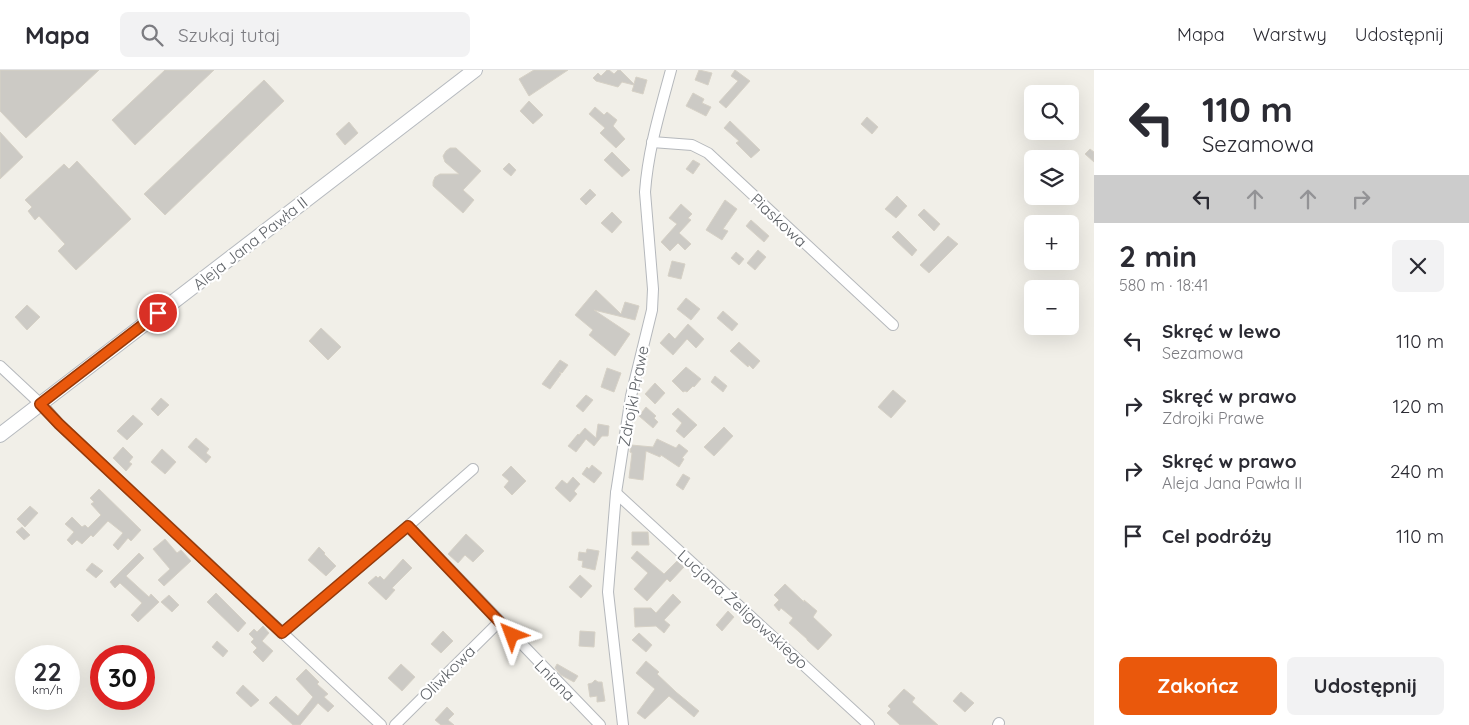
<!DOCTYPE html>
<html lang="pl">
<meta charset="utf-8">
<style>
body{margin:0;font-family:Quicksand,sans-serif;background:#f2f2f3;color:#2b2b33;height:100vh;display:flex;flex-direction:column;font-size:19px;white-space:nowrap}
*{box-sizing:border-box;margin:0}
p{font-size:16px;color:#7c7c81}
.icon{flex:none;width:28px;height:28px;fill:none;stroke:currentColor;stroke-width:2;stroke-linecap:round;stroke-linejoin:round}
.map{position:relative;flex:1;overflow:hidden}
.panel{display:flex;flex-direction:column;background:#fff;width:375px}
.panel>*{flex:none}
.banner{background:#fff;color:#2b2b33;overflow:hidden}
.buttons{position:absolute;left:1024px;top:15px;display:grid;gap:10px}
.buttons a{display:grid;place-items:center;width:55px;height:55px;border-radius:8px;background:#fff;box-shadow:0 5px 20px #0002;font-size:25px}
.speed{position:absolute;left:15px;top:575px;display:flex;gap:10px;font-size:25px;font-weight:700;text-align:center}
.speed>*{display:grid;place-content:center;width:65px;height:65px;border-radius:50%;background:#fff;box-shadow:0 5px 20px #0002;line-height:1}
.speed small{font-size:12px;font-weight:400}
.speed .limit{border:8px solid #d22;background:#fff;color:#111}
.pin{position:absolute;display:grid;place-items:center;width:42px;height:42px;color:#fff;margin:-21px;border:2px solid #fff;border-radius:50%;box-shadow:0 1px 5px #0007}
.me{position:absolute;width:55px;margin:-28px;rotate:316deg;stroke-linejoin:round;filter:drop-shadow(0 0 4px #0008)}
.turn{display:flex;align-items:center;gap:18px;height:105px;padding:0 25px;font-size:22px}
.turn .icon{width:65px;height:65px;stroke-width:2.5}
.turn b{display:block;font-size:35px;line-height:42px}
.lanes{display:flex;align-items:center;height:48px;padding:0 25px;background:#0003;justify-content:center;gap:25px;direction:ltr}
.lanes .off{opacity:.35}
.round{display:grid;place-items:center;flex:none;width:52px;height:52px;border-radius:8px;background:#f2f2f3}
.summary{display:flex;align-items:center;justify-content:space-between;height:85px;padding:0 25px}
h1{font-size:30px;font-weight:800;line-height:38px}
.button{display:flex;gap:10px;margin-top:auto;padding:10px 25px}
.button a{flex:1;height:58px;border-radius:8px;background:#ea580c;color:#fff;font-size:20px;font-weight:800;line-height:58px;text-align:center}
.button a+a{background:#f2f2f3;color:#2b2b33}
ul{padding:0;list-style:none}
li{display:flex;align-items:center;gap:15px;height:65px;padding:0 25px}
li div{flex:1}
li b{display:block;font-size:19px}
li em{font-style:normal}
header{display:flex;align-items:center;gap:30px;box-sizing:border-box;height:70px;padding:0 25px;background:#fff;border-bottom:1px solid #e1e1e2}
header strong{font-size:24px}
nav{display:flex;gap:28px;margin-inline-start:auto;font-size:18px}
.search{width:350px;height:45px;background:#f2f2f3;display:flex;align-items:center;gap:12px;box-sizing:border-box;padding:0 18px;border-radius:8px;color:#7c7c81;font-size:19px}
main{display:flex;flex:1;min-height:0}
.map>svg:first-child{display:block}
.building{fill:#cccac5;stroke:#d6d1c6}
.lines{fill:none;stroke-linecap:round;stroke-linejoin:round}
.minor-casing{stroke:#b5b8bc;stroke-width:12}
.secondary-casing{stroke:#b6babf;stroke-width:16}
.minor{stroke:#fff;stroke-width:10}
.secondary{stroke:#fff;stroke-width:14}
.route-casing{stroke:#983908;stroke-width:12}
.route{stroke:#ea580c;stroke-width:9}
.labels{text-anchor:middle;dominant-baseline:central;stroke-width:4.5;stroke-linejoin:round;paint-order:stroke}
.street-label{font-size:16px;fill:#5f6368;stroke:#fff}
</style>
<header>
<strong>Mapa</strong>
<div class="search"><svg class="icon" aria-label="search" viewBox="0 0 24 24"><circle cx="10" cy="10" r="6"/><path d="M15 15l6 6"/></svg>Szukaj tutaj</div>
<nav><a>Mapa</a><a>Warstwy</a><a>Udostępnij</a></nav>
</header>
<main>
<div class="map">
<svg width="1094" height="655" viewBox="0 0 1094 655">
<rect width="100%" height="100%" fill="#f1efe8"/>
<g class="building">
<polygon points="0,0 99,0 26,68 0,41"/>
<polygon points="165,0 214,0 135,75 112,50"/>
<polygon points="534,0 568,0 529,26 519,9"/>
<polygon points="607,0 609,0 614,4 618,0 620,0 634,14 636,7 647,10 643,24 632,21 634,15 622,12 618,17 596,11 593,8 598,3 601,6"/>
<polygon points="699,0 712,3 708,15 695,10"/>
<polygon points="735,0 750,11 726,38 719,32 738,11 731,6"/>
<polygon points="264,10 284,31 165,145 144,124"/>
<polygon points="693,23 704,29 702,33 711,37 706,46 686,36"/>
<polygon points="529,31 543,45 533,54 520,41"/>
<polygon points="595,37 604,45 607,42 617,50 613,56 625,69 616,78 600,63 605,58 589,44"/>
<polygon points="867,47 878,57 872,64 861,54"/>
<polygon points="730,51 760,80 751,88 736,73 739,71 724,58"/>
<polygon points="349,52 358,63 345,75 336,64"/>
<polygon points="0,62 23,87 0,109"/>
<polygon points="450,78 456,78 481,101 463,120 474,130 463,143 433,116 433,112 435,107 440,104 459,104 445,92 443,86 446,81"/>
<polygon points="1090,79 1094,82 1094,92 1085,84"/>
<polygon points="612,82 630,100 622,107 604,90"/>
<polygon points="693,90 700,94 693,104 686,99"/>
<polygon points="77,91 131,149 76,200 58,181 65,174 39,146 35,150 28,141 32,137 25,130 64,94 69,99"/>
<polygon points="509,93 516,100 511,106 503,99"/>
<polygon points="590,119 596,125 586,135 580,129"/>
<polygon points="897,126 907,136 896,148 885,139"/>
<polygon points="725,130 737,139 723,159 728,161 722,170 706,160"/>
<polygon points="681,134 692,144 688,148 691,150 679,163 691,174 685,180 678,173 670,181 661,172 677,154 669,148"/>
<polygon points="924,139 940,154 934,161 918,145"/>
<polygon points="612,142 622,152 612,163 601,153"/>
<polygon points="751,150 769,166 764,172 746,156"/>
<polygon points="898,161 917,180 912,186 892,167"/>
<polygon points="948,166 958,174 929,203 920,195"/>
<polygon points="758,180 766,187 755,200 747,193"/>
<polygon points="736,182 744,189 739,195 731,188"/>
<polygon points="672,191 685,194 681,209 668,206"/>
<polygon points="596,220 621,244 625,232 639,236 635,250 594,240 630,264 615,286 589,265 593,260 575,245"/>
<polygon points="686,228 700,239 691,250 677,239"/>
<polygon points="27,235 40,247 27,260 15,247"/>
<polygon points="723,241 738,254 732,261 717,248"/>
<polygon points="688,254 704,269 696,278 687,269 673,285 660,273 669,263 675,269"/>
<polygon points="321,258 341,277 328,290 309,271"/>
<polygon points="739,272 760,291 753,299 749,295 748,297 730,281"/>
<polygon points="560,290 568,295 562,303 559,302 561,304 550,319 542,314"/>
<polygon points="686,297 701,309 694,317 693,316 687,322 685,321 683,322 672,311"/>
<polygon points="607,298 621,303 614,322 601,317"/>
<polygon points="715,306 727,316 723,322 711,312"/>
<polygon points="655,313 665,323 655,334 645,324"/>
<polygon points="893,320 906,331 891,348 878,337"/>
<polygon points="586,325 593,330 583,342 576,336"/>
<polygon points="161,328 169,335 158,346 151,339"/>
<polygon points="646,337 656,346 654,348 658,352 653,358 639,346"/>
<polygon points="678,338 697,355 684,368 676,361 682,353 672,344"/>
<polygon points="133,345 143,354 127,370 117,361"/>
<polygon points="598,354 609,356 608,366 602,366 594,376 586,369 576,382 568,376 578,364 579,365 585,358 596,368"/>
<polygon points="724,357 733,366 714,386 704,377"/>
<polygon points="196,368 209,379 206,383 211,387 206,393 188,377"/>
<polygon points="657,369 676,378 679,374 688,381 682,388 684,389 679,397 661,385 660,387 646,381 643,410 629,408 632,383 630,382 631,375 653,377"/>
<polygon points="123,377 133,387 129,392 132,394 126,401 113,388"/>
<polygon points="162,379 176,392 165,404 151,392"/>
<polygon points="592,395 602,403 594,413 582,404 587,397 589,399"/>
<polygon points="511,396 526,411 512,425 504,417 509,411 502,405"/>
<polygon points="683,404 690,408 683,420 676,415"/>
<polygon points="573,407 580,414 574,421 577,424 570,432 555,418 562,410 567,414"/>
<polygon points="99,419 141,460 131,471 128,468 118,480 113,475 123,463 108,451 93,467 91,465 82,474 77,470 72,475 67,470 74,462 65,454 72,447 82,457 85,455 88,458 101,445 91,434 94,432 90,428"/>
<polygon points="30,436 38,443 25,457 17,449"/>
<polygon points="22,457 30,465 24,470 16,462"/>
<polygon points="632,462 648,462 649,475 632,475"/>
<polygon points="466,464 484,481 473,492 465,485 458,493 448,484"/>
<polygon points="165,469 177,483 181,480 191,491 164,516 158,510 170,499 153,479"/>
<polygon points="319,477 325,483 324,484 336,496 326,506 308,490"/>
<polygon points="587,479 599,481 595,500 582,497 583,491 578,490 579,482 586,483"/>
<polygon points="637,481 664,504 677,491 684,497 670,512 667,509 647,531 634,519 648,503 631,488"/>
<polygon points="139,483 144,488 126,506 149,527 151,524 159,532 138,552 131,545 142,533 120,513 115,518 110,512"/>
<polygon points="403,489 412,498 392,518 395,520 386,530 368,513 376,506 378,508 380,506 384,510"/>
<polygon points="92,493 103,501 96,508 86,500"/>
<polygon points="580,505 592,516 581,528 569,517"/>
<polygon points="785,514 804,532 804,530 817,541 813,547 832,565 818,580 807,570 807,569 789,553 793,548 781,538 779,541 774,535 779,530 774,525"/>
<polygon points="216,523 246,553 238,562 207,532"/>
<polygon points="673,524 681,532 664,550 670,555 664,563 656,556 635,557 634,538 651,538 656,543"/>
<polygon points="169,525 179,535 172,542 161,532"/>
<polygon points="728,541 734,547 722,561 716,555"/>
<polygon points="263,556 269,563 262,571 273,581 263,592 253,582 257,578 251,572 254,569 249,564 254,559 257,562"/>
<polygon points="443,561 453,571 441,583 431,574"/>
<polygon points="580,561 595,562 594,577 579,576"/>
<polygon points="639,563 652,575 646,582 632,570"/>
<polygon points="217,571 228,581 223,587 212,577"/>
<polygon points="646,591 659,602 657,604 676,622 699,641 694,647 669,626 645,649 637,643 655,619 636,603"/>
<polygon points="401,594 415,607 402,621 388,608"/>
<polygon points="557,594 578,606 574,612 561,605 555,598"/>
<polygon points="306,599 319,612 317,614 328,624 324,627 334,636 328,642 318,633 300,655 293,655 269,633 276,626 298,646 313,627 296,609"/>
<polygon points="595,610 598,612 602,612 605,631 597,632 597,626 590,627 588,614 592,613"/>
<polygon points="243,615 259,630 251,637 236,623"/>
<polygon points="904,619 915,628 912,632 938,655 900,655 887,643 891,639 888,636"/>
<polygon points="961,622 974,633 965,642 953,631"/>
<polygon points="447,637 454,644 448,650 454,655 441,655 435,650"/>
</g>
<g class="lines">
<defs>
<g id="minor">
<polyline points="652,72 692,75 708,83 893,255"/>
<polyline points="0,296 46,339 59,354 381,655"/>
<polyline points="616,423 869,655"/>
<polyline points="408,456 600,655"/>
<polyline points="282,563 408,456 473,399"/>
<polyline points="395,655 499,552"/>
<path d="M623 655 608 522 616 423 631 326 652 240 653 219 645 122C648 80 660 41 671 0"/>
<polyline points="998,655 999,653"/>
</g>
<polyline id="secondary" points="0,365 475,0"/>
</defs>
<use href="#minor" class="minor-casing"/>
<use href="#secondary" class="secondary-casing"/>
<use href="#minor" class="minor"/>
<use href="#secondary" class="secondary"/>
</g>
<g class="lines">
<defs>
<polyline id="route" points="158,243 40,334 59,354 282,563 408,456 512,565"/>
</defs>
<use href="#route" class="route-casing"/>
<use href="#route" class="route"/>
</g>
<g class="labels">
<g class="street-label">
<text transform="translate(779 150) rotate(43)">Piaskowa</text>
<text transform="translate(250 173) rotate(-38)">Aleja Jana Pawła II</text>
<text transform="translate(633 326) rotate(-79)">Zdrojki Prawe</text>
<text transform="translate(743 539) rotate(42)">Lucjana Żeligowskiego</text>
<text transform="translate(447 603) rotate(-45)">Oliwkowa</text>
<text transform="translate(555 610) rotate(46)">Lniana</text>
</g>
</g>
</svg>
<div class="buttons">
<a><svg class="icon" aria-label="search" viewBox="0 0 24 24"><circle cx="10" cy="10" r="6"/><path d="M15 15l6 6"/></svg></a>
<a><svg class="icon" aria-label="layers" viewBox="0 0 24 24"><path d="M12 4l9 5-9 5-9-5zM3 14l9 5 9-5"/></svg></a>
<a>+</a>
<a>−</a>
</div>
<div class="speed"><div>22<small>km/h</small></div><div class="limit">30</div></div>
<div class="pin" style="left:158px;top:243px;background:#d93025"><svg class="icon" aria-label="arrive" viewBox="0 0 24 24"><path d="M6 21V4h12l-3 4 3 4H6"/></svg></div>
<svg class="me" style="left:512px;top:565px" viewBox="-20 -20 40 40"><path d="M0-17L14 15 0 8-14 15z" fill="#ea580c" stroke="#fff" stroke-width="4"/></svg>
</div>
<section class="panel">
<div class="banner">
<div class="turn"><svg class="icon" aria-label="left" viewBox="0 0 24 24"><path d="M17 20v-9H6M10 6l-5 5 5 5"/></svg><div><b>110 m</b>Sezamowa</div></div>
<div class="lanes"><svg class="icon" aria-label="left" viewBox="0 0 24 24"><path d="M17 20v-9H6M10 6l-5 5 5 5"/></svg><svg class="icon off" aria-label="ahead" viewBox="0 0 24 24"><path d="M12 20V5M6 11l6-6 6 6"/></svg><svg class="icon off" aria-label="ahead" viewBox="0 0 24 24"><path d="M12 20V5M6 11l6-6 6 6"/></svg><svg class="icon off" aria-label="right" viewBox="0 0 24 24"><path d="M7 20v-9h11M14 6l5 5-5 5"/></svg></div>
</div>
<div class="summary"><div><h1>2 min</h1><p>580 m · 18:41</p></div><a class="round"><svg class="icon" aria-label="close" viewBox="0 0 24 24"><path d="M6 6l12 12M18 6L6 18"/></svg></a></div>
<ul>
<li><svg class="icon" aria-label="left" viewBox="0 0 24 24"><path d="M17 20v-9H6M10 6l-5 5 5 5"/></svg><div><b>Skręć w lewo</b><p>Sezamowa</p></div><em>110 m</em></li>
<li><svg class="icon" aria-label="right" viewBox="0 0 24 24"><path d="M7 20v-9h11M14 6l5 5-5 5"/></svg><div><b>Skręć w prawo</b><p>Zdrojki Prawe</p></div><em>120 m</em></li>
<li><svg class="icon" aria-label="right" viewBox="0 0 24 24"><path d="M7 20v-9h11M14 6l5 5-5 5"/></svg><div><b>Skręć w prawo</b><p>Aleja Jana Pawła II</p></div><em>240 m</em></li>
<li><svg class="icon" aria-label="arrive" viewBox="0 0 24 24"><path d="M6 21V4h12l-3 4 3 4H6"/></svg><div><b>Cel podróży</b></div><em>110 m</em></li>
</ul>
<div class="button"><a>Zakończ</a><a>Udostępnij</a></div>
</section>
</main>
